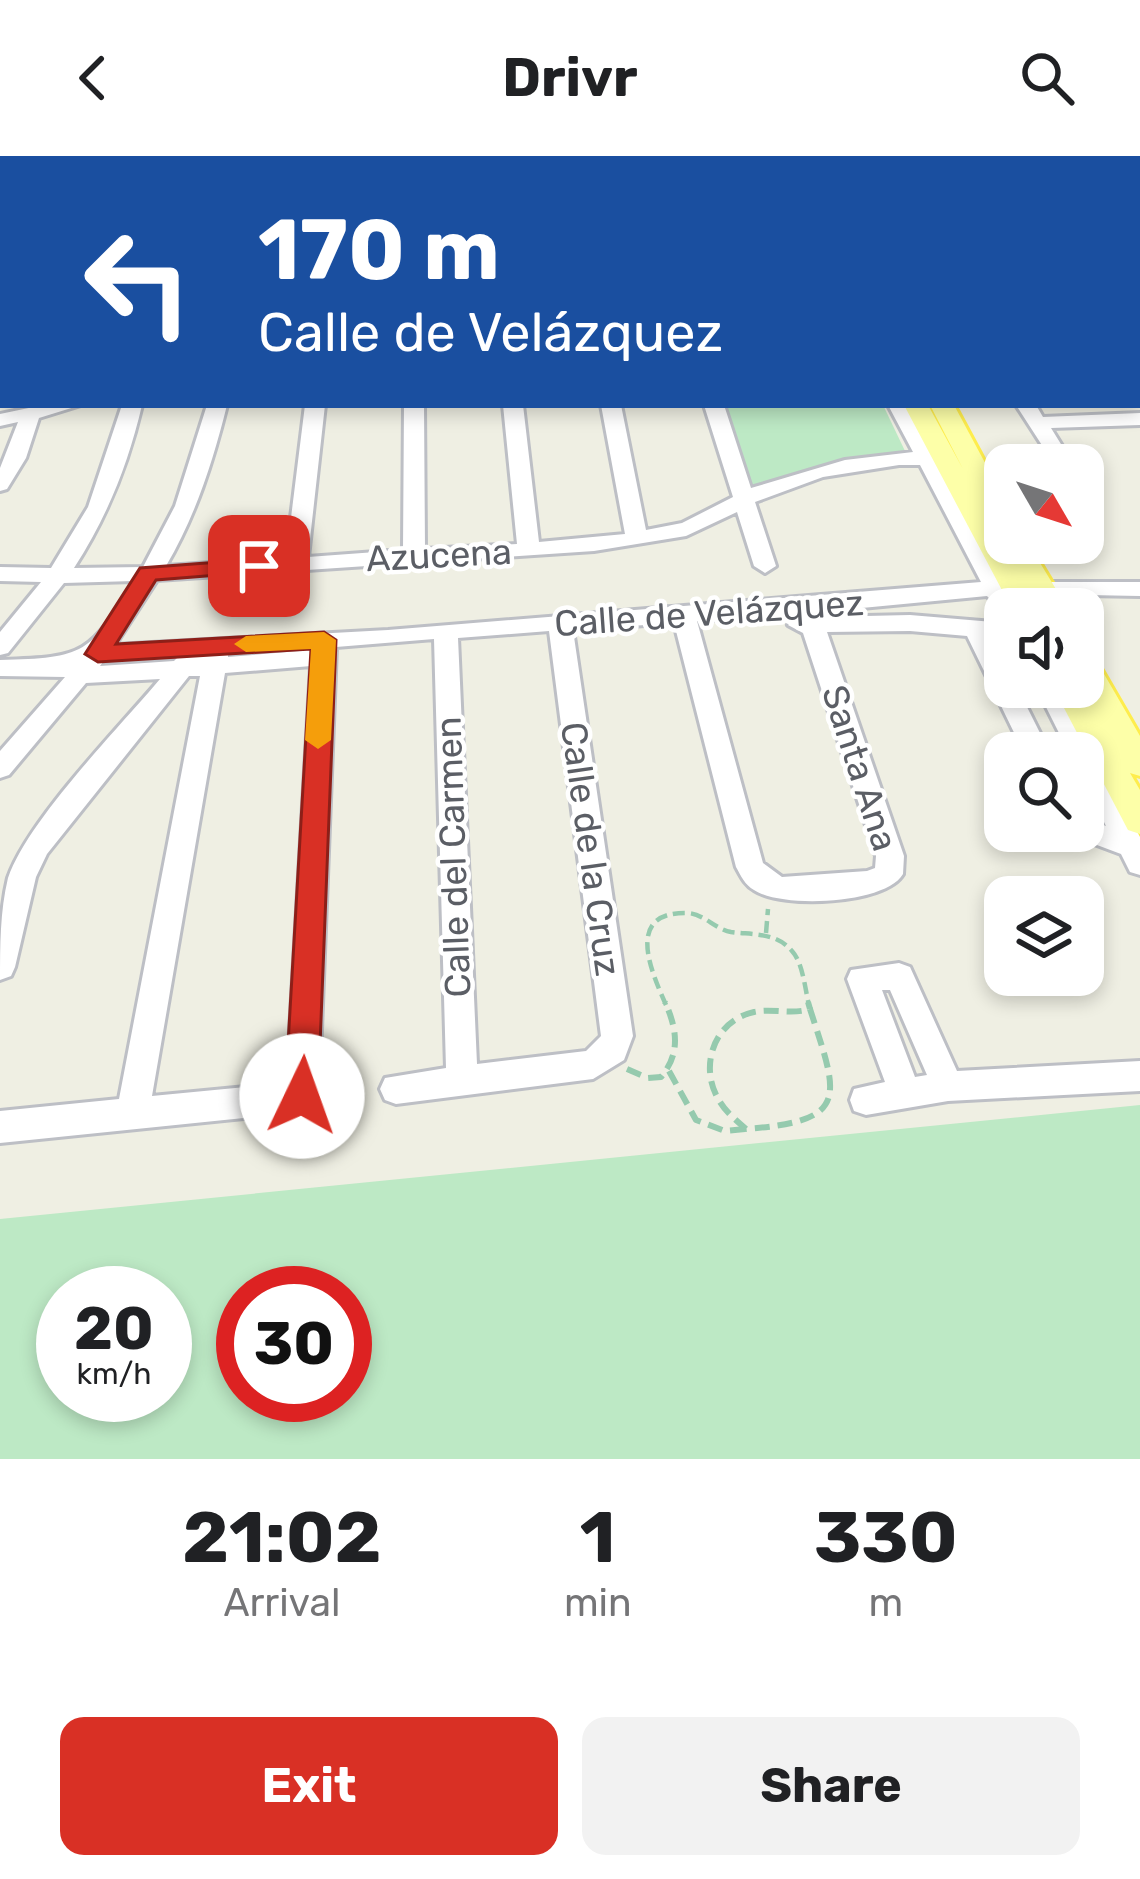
<!DOCTYPE html>
<meta charset="utf-8">
<style>
body{margin:0;font-family:Rubik,sans-serif;background:#f2f2f2;color:#202124;height:100vh;display:flex;flex-direction:column;font-size:45px;white-space:nowrap}
*{box-sizing:border-box;margin:0}
p{font-size:39px;color:#757577}
.icon{flex:none;width:66px;height:66px;fill:none;stroke:currentColor;stroke-width:2;stroke-linecap:round;stroke-linejoin:round}
.map{position:relative;height:1303px;overflow:hidden}
.side{display:flex;flex-direction:column;background:#fff;flex:1}
.side>*{flex:none}
.guide{position:absolute;left:0px;top:0px;width:1140px;height:252px;box-shadow:0 6px 18px #0003;background:#1a4fa0;color:#fff;overflow:hidden}
.needle{width:78px;rotate:129deg}
.fabs{position:absolute;left:984px;top:288px;display:grid;gap:24px}
.fabs a{display:grid;place-items:center;width:120px;height:120px;border-radius:24px;background:#fff;box-shadow:0 6px 18px #0003;font-size:60px}
.speed{position:absolute;left:36px;top:1110px;display:flex;gap:24px;font-size:60px;font-weight:700;text-align:center}
.speed>*{display:grid;place-content:center;width:156px;height:156px;border-radius:50%;background:#fff;box-shadow:0 6px 18px #0003;line-height:1}
.speed small{font-size:30px;font-weight:400}
.speed .limit{border:18px solid #d22;background:#fff;color:#111}
.pin{position:absolute;display:grid;place-items:center;width:102px;height:102px;color:#fff;margin:-51px;border-radius:24px;box-shadow:0 6px 18px #0006}
.me{position:absolute;width:132px;margin:-66px;rotate:3deg;stroke-linejoin:round;filter:drop-shadow(0 0 9px #0008)}
.turn{display:flex;align-items:center;gap:42px;height:252px;padding:0 60px;font-size:54px}
.turn .icon{width:156px;height:156px;stroke-width:2.5}
.turn b{display:block;font-size:84px;line-height:102px}
.eta{display:flex;justify-content:space-evenly;align-items:center;height:204px;text-align:center}
.eta b{font-size:72px;font-weight:700;line-height:84px}
.cta{display:flex;gap:24px;margin-top:auto;padding:24px 60px}
.cta a{flex:1;height:138px;border-radius:24px;background:#d93025;color:#fff;font-size:48px;font-weight:700;line-height:138px;text-align:center}
.cta a+a{background:#f2f2f2;color:#202124}
header{display:flex;justify-content:space-between;align-items:center;height:156px;padding:0 60px;background:#fff;font-size:54px;font-weight:700}
.map>svg:first-child{display:block}
.green{fill:#bde9c5;fill-rule:evenodd}
.lines{fill:none;stroke-linecap:round;stroke-linejoin:round}
.minor-casing{stroke:#bdbfc5;stroke-width:6}
.major-casing{stroke:#feed4d;stroke-width:6}
.path-far1{stroke:#95caae;stroke-width:4.5;stroke-dasharray:12 6;stroke-linecap:butt}
.path{stroke:#95caae;stroke-width:6;stroke-dasharray:15 8;stroke-linecap:butt}
.minor{fill:#fff;fill-rule:evenodd}
.major{fill:#fdffa8;fill-rule:evenodd}
.wall{fill:#aeada5}
.building{fill:#cac9c0;stroke:#8d8d86;stroke-width:3}
.route{fill:#d93025;stroke:#8d1f18;stroke-width:3}
.slow{fill:#f59e0b}
.labels{text-anchor:middle;dominant-baseline:central;stroke-width:9;stroke-linejoin:round;paint-order:stroke}
.street-label{font-size:36px;fill:#5b5e65;stroke:#fff}
</style>
<header><svg class="icon" aria-label="back" viewBox="0 0 24 24"><path d="M15 5l-7 7 7 7"/></svg>Drivr<svg class="icon" aria-label="search" viewBox="0 0 24 24"><circle cx="10" cy="10" r="6"/><path d="M15 15l6 6"/></svg></header>
<div class="map">
<svg width="1140" height="1303" viewBox="0 0 1140 1303">
<rect width="100%" height="100%" fill="#efefe3"/>
<g class="green">
<polygon points="717,249 883,249 905,295 747,341"/>
<path d="M1140 949V1303H0V1063ZM63 1137H165V1239H63ZM243 1137H345V1239H243Z"/>
</g>
<g class="lines">
<defs>
<g id="minor">
<polygon points="459,0 473,0 474,3 460,3"/>
<polygon points="820,0 834,0 835,3 821,3"/>
<polygon points="862,0 876,0 878,3 864,3"/>
<polygon points="926,0 940,0 942,3 928,3"/>
<polygon points="982,0 996,0 998,3 984,3"/>
<polygon points="1040,0 1055,0 1057,3 1042,3"/>
<polygon points="1097,0 1112,0 1114,3 1099,3"/>
<rect x="1137" y="31" width="3" height="10"/>
<polygon points="3,43 3,53 0,54 0,44"/>
<rect x="1137" y="63" width="3" height="10"/>
<polygon points="3,88 3,98 0,99 0,89"/>
<polygon points="1140,109 1140,119 1137,120 1137,110"/>
<polygon points="3,140 3,150 0,151 0,141"/>
<polygon points="1138,180 1140,180 1140,193 1137,193"/>
<polygon points="43,249 81,249 39,262 26,302 7,333 0,335 0,312 18,266 0,270 0,258"/>
<path d="M122 249H142C128 309 107 361 74 412L143 411 175 350 207 249H227C213 305 196 359 166 410L286 402 305 249H325L308 401 403 394 404 249H424L425 393 517 388 503 249H523L539 386 625 378 601 249H621L646 374 682 367 733 341 704 249H724L751 332 845 304 913 296 888 249H908L934 298 954 305 941 311 1006 431 1027 437 1030 442 1027 447C1008 452 1000 455 987 440L820 456 821 461 910 459 1005 467V483L992 482 1005 507V531H1017L1050 597H1024L967 480 910 475 827 476 904 700 903 718C886 748 782 753 754 734 745 729 741 720 736 711L674 467 573 474 633 880 624 904 593 923 396 948 385 944 380 933 385 922 446 912 434 483 336 491 319 925 351 929 356 940 351 951 0 987V955L119 943 200 520H189L47 698 36 721 15 811 11 820 0 824C0 790 0 755 8 722 28 664 118 573 160 523L86 527 9 619 0 622V595L65 521 0 520V504C85 502 90 498 134 425L64 427 8 497 0 499V476L41 426 0 425V411L51 412 88 351ZM899 309H920L981 426 388 474 115 489 157 424 594 395 686 380 737 356 754 410 765 417 776 410 755 346 823 321ZM797 458 788 469 803 477 876 700 875 712 867 715 782 721 763 707 697 465ZM549 475 601 880 586 895 477 908 458 482ZM312 492V494L228 501V498ZM178 501 174 505 100 510 103 506ZM311 510 287 927 152 940 225 517Z"/>
<polygon points="1016,249 1036,249 1043,261 1140,257 1140,269 1051,272 1064,293 1054,299 1047,297"/>
<polygon points="1043,426 1140,426 1140,440 1035,438 1032,433"/>
<polygon points="1036,531 1060,531 1140,681 1140,719 1130,716 1121,698 1073,680 1071,675 1083,675 1083,661 1106,670 1083,624 1083,597 1069,597"/>
<path d="M899 807 910 811 957 915 1140 905V935L948 945 866 959 854 955 850 944 854 933 885 926 847 823 851 814ZM882 834H890L927 919 915 921Z"/>
</g>
<g id="major">
<polygon points="782,0 804,0 806,3 784,3"/>
<polygon points="904,249 928,249 963,313 930,249 954,249 1005,344 1005,377 997,375 1003,385 1028,387 1068,453 1012,453"/>
<polygon points="1083,496 1093,499 1140,580 1140,620 1130,617 1140,634 1140,678 1128,674 1053,531 1083,531"/>
</g>
</defs>
<use href="#minor" class="minor-casing"/>
<use href="#major" class="major-casing"/>
<g class="path-far1">
<polyline points="766,777 768,753"/>
<path d="M666 849C651 815 624 755 688 757 704 758 715 773 731 776 753 779 776 776 792 795 803 807 805 833 809 849"/>
</g>
<g class="path">
<polyline points="808,846 810,853"/>
<path d="M810 853C838 940 852 965 746 973 737 965 726 956 720 946 698 912 713 865 754 856 773 852 791 859 810 853Z"/>
<path d="M627 913 648 922 661 921C681 897 677 873 665 846"/>
<polyline points="669,915 696,964 725,975 746,973"/>
</g>
<use href="#minor" class="minor"/>
<use href="#major" class="major"/>
</g>
<polygon class="wall" points="547,0 761,0 764,3 550,3"/>
<g class="building">
<polygon points="279,0 442,0 445,3 276,3 274,1"/>
<polygon points="567,0 761,0 764,3 563,3 569,2"/>
</g>
<polygon class="route" points="259,403 270,410 267,415 156,424 116,488 324,476 336,484 318,940 313,950 302,955 290,950 285,940 311,493 98,506 85,498 140,412"/>
<polygon class="slow" points="324,476 336,484 331,584 318,593 305,584 311,493 246,496 234,488 246,480"/>
<g class="labels">
<g class="street-label">
<text transform="translate(439 399) rotate(-3)">Azucena</text>
<text transform="translate(709 457) rotate(-4)">Calle de Velázquez</text>
<text transform="translate(860 612) rotate(72)">Santa Ana</text>
<text transform="translate(591 693) rotate(82)">Calle de la Cruz</text>
<text transform="translate(453 701) rotate(-92)">Calle del Carmen</text>
</g>
</g>
</svg>
<div class="fabs">
<a><svg class="needle" viewBox="-14 -14 28 28"><path d="M0-13l5 13h-10z" fill="#e53935"/><path d="M0 13l5-13h-10z" fill="#757577"/></svg></a>
<a><svg class="icon" aria-label="sound" viewBox="0 0 24 24"><path d="M4 9h4l5-4v14l-5-4H4zM17 9q2 3 0 6"/></svg></a>
<a><svg class="icon" aria-label="search" viewBox="0 0 24 24"><circle cx="10" cy="10" r="6"/><path d="M15 15l6 6"/></svg></a>
<a><svg class="icon" aria-label="layers" viewBox="0 0 24 24"><path d="M12 4l9 5-9 5-9-5zM3 14l9 5 9-5"/></svg></a>
</div>
<div class="speed"><div>20<small>km/h</small></div><div class="limit">30</div></div>
<div class="pin" style="left:259px;top:410px;background:#d93025"><svg class="icon" aria-label="arrive" viewBox="0 0 24 24"><path d="M6 21V4h12l-3 4 3 4H6"/></svg></div>
<svg class="me" style="left:302px;top:940px" viewBox="-20 -20 40 40"><circle r="19" fill="#fff"/><path d="M0-13L10 11 0 6-10 11z" fill="#d93025"/></svg>
<div class="guide">
<div class="turn"><svg class="icon" aria-label="left" viewBox="0 0 24 24"><path d="M17 20v-9H6M10 6l-5 5 5 5"/></svg><div><b>170 m</b>Calle de Velázquez</div></div>
</div>
</div>
<section class="side">
<div class="eta">
<div><b>21:02</b><p>Arrival</p></div>
<div><b>1</b><p>min</p></div>
<div><b>330</b><p>m</p></div>
</div>
<div class="cta"><a>Exit</a><a>Share</a></div>
</section>
